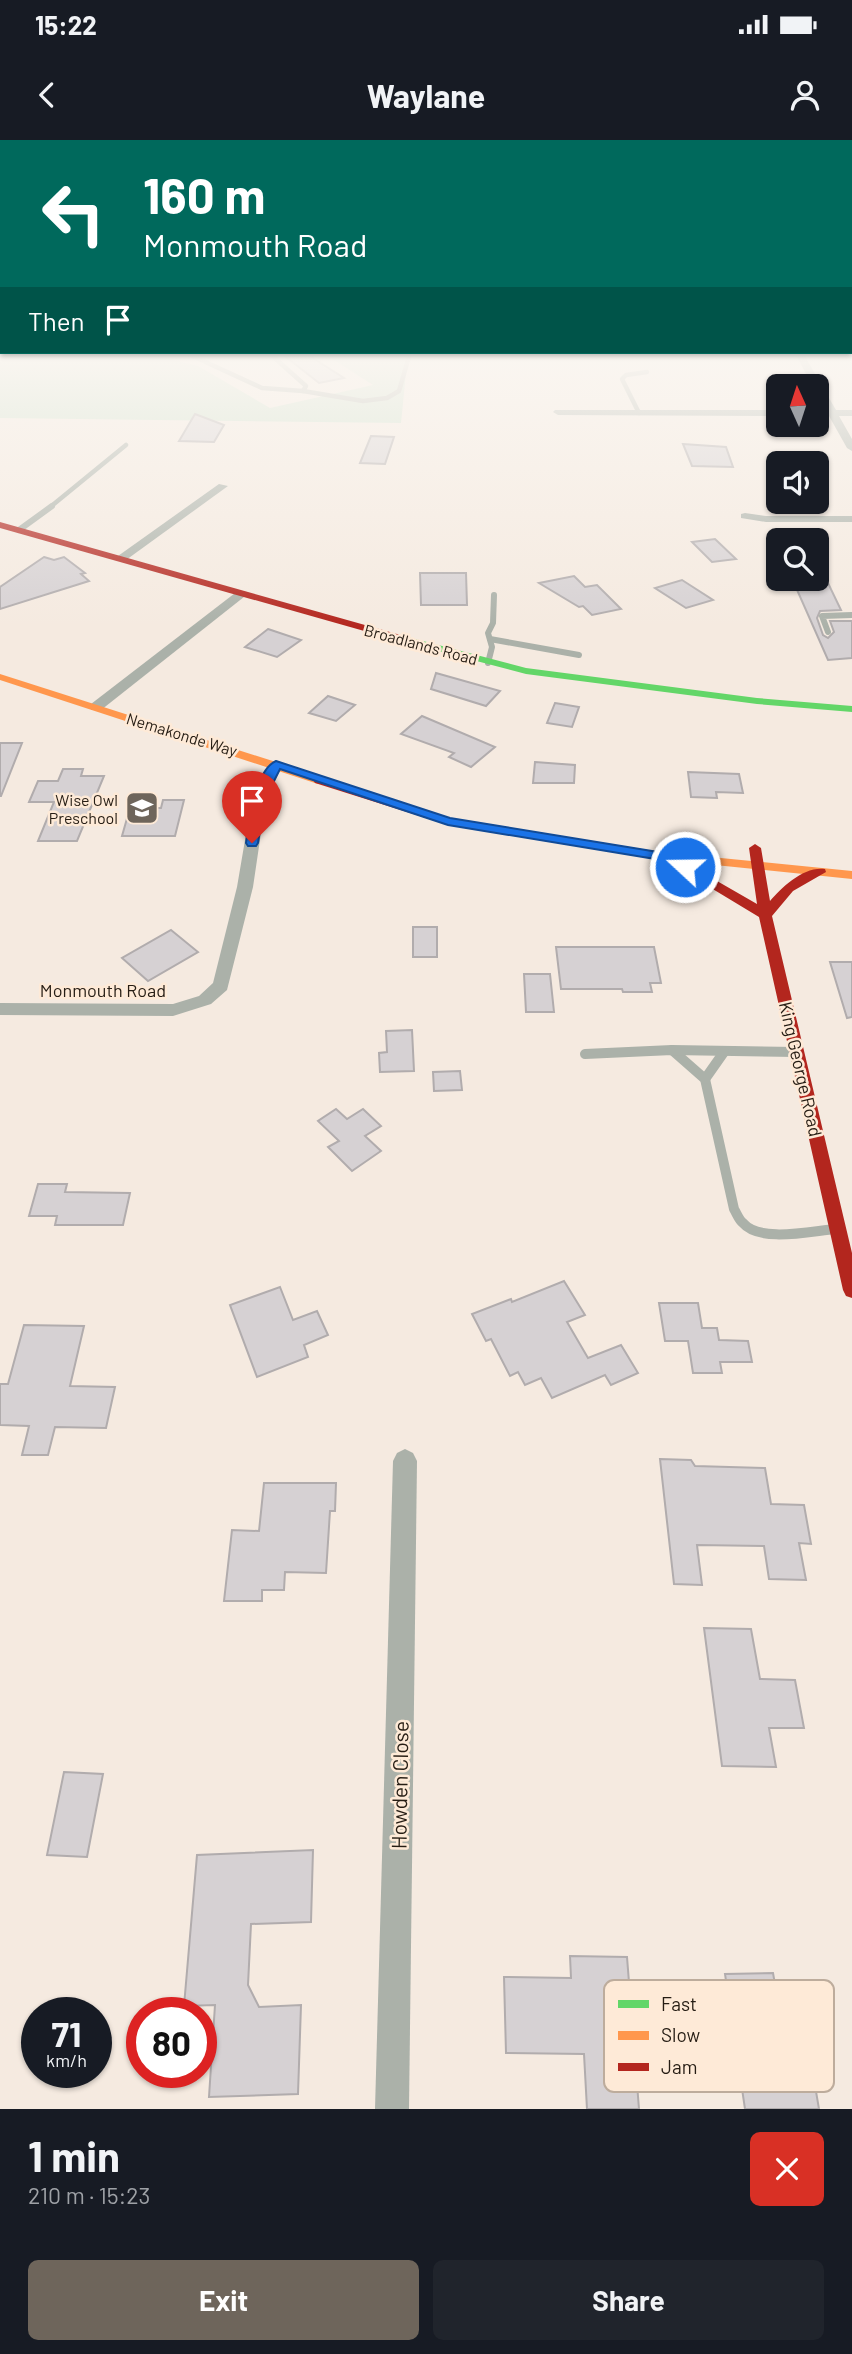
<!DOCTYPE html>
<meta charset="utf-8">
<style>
body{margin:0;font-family:Barlow,sans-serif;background:#20242c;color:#f1f3f6;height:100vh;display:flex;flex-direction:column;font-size:26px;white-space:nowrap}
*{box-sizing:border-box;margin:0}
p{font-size:23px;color:#9ea1a6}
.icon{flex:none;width:38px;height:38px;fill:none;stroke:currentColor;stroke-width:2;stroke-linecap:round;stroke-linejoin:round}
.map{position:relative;height:1969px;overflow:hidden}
.details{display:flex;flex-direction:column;background:#171b24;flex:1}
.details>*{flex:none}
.banner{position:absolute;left:0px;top:0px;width:852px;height:214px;box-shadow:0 2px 5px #0004;background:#00695c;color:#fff;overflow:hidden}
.needle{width:46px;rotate:357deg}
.fabs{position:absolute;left:766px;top:234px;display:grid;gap:14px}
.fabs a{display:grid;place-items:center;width:63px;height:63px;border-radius:10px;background:#171b24;box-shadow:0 2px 5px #0004;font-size:35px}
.speed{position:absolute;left:21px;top:1857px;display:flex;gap:14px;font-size:35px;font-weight:700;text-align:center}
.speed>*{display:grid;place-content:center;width:91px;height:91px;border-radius:50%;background:#171b24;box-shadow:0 2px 5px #0004;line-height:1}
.speed small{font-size:18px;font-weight:400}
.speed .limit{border:10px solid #d22;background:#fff;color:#111}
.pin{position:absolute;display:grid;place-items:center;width:60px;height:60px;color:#fff;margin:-72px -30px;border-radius:50% 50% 50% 0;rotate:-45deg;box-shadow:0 0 7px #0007}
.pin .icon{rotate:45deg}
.me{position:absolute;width:77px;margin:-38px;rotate:291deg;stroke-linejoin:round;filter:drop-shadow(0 0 5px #0008)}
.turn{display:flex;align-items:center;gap:24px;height:147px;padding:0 28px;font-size:32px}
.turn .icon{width:91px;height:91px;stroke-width:2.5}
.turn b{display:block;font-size:49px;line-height:60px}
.then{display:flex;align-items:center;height:66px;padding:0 28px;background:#0003;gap:14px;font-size:26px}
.round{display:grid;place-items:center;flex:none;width:74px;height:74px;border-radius:10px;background:#20242c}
.summary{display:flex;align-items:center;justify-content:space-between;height:119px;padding:0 28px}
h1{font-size:42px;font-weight:700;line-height:52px}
.primary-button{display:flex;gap:14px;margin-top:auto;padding:14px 28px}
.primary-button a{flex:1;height:80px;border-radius:10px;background:#6e655b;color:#fff;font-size:28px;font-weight:700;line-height:80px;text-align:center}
.primary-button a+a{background:#20242c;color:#f1f3f6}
.status{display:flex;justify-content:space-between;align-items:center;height:49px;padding:0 35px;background:#171b24;direction:ltr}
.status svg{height:19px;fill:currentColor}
header{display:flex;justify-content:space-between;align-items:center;height:91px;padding:0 28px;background:#171b24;font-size:32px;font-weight:700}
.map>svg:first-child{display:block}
.green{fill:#cae0cb}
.building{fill:#d6d1d3;stroke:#b1acad;stroke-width:2}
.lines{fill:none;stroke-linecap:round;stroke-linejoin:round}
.lane-far2{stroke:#abb1a9;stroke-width:4.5}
.lane-far1{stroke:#abb1a9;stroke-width:6}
.lane{stroke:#abb1a9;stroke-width:10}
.street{fill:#abb1a9;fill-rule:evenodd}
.fast{fill:#63d668;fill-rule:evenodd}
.slow{fill:#ff974d;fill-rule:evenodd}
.jam{fill:#b3261e;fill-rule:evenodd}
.route{fill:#1a73e8;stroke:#114b97;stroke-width:2}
.labels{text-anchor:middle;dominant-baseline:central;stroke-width:5;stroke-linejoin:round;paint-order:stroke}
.far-street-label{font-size:16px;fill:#261d14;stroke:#feead7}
.far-poi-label{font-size:16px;fill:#261d14;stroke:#feead7;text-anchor:end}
.street-label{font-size:18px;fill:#261d14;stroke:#feead7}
.near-street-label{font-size:21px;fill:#261d14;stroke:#feead7}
.key{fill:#feead7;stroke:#bdac9c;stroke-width:2}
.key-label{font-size:19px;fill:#261d14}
</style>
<div class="status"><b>15:22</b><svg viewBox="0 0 49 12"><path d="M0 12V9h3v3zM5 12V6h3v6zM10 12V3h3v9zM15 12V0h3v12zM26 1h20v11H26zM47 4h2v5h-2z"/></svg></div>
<header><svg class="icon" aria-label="back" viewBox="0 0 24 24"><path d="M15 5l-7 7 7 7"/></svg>Waylane<svg class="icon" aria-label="person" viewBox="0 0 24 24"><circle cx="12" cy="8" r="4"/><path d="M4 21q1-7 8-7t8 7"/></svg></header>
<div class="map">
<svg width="852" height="1969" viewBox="0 0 852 1969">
<rect width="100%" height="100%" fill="#f5eae0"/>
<polygon class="green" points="0,213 146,213 198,226 270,268 373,245 323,213 408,213 401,283 0,278"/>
<g class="building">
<polygon points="281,213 305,213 344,238 319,243"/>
<polygon points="195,274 224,285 214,302 179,301"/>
<polygon points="371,296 394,297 385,324 360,323"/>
<polygon points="683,304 726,307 733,327 692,326"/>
<polygon points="715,399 736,419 712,422 692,402"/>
<polygon points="44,417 54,420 64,417 85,433 81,434 89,441 0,469 0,447"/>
<polygon points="420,433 466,433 467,465 421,465"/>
<polygon points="574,436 585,447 597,445 621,469 592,475 583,466 579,467 539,443"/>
<polygon points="682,440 713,460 686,468 655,448"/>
<polygon points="794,443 828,443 841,470 820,471 817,478 823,495 828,498 834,492 830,481 852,481 852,518 828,520"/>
<polygon points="268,489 301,500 277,517 245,507"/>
<polygon points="436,533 500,551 486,566 431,549"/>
<polygon points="328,556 355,565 336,581 309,573"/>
<polygon points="555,563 579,567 572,587 547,583"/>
<polygon points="422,576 495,607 471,627 449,617 454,613 401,594"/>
<polygon points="0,603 22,603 1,656 0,656"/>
<polygon points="535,622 575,625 574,643 533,643"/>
<polygon points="63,629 83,629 81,636 104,636 77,701 38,701 54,662 29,662 38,641 58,641"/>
<polygon points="688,632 739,634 743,653 716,652 717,658 691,657"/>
<polygon points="163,660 184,660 175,696 122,696 130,668 161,668"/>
<rect x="413" y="787" width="24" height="30"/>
<polygon points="171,790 198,812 148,841 122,818"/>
<polygon points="556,807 654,807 661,843 650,843 652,852 623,852 622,849 561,849"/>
<polygon points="830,822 852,822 852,877 847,878"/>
<polygon points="524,834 550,834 554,872 526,872"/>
<polygon points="412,890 414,931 380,932 379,913 387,912 386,891"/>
<polygon points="460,931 462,950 434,951 433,932"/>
<polygon points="336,969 347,979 363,969 381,986 365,996 381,1011 352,1031 328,1007 339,1001 318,981"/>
<polygon points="38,1044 67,1044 65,1052 130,1053 123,1085 55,1085 57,1076 29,1076"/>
<polygon points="564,1141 585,1175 567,1182 588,1218 621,1205 638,1233 611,1245 605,1235 552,1258 541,1238 525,1245 518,1232 510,1236 491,1199 486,1201 472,1174 511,1159 512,1162"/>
<polygon points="280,1147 293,1180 317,1171 328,1195 304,1205 308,1217 257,1237 230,1165"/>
<polygon points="659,1163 698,1163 702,1188 717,1188 719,1200 748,1201 752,1222 720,1222 722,1233 693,1233 688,1201 665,1201"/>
<polygon points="24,1185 84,1186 70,1246 115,1247 106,1288 55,1287 48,1315 22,1315 29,1286 0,1285 0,1244 8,1244"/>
<polygon points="660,1319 691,1320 695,1326 765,1328 771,1364 804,1365 811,1404 799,1403 806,1440 769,1439 764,1406 697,1405 702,1445 674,1444"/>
<polygon points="264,1343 336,1343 335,1371 330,1371 326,1433 285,1432 284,1450 262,1450 262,1461 224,1461 232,1390 259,1391"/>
<polygon points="704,1488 751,1489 760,1539 795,1540 804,1588 769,1588 776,1627 722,1626"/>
<polygon points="64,1632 103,1634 87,1717 47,1715"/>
<polygon points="313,1710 311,1782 251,1784 248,1845 259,1867 301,1865 298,1954 209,1957 215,1865 184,1866 197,1715"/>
<polygon points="570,1816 627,1817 639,1969 587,1969 584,1914 506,1913 504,1837 571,1838"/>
<polygon points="773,1833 789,1923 811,1922 819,1969 745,1969 725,1834"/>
</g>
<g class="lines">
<g class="lane-far2">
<polyline points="186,213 262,248 303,251 363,261 387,258 399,251 410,213"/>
<polyline points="269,213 306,246 303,251"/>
<polyline points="639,273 622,239 626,235 647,232"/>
<polyline points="49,368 126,305"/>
</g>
<g class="lane-far1">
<polyline points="19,390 52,366"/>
<polyline points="828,492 822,476 852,475"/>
<polyline points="490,499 579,515"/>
<polyline points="488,523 492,507 488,493 493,483 494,455"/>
</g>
<g class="lane">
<path d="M672 910 705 939 734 1069C737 1074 739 1080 743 1083 760 1103 811 1091 835 1089"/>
<polyline points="585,914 672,910 796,912"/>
<polyline points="705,939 724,912"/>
</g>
<g class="street">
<polygon points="795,213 803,213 836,270 852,270 852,276 839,276 852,299 852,311 847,308 829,276 817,276 817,270 826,270 817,254 817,247 813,247"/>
<polygon points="555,270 779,270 779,276 558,275 553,272"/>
<polygon points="219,344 228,346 126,420 118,420 118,416"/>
<polygon points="745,373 766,376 852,376 852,382 766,382 741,378 741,374"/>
<polygon points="239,450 249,453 101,570 91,570 91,564"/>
<polygon points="276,620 283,624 266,659 253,747 227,850 211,864 173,876 0,875 0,863 173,864 199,856 213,843 237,747 252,659 269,624"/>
<polygon points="405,1309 413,1313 417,1321 409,1969 375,1969 393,1321 397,1313"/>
</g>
<polygon class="fast" points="400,495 526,528 757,558 852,566 852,572 757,564 526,534 396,500 396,496"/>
<g class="slow">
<polygon points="0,534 323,637 325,640 319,644 315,643 0,540"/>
<polygon points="660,712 852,731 852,739 656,719 656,713"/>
</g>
<g class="jam">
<polygon points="0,382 404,496 405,498 396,500 0,388"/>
<polygon points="319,636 450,678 660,712 666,716 660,720 448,685 315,643 313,640"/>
<path d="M755 704 761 708 770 761C782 747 804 726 825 729L826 732 793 751 772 776 852 1113V1158L846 1156 843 1150 759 777 673 725 674 722H684L757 764 749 708Z"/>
</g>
</g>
<linearGradient id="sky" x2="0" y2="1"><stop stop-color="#87b3e2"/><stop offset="0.44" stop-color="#faf6f1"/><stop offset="1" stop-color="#faf6f1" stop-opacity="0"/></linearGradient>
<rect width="852" height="488" fill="url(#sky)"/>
<path class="route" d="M276 621 450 678 658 712 691 727 685 732 655 719 448 685 280 629 265 659 258 703 256 706H248L246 703C249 682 255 630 276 621Z"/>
<defs>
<symbol id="school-square" viewBox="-11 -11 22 22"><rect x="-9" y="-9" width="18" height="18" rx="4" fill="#6e655b" stroke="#feead7"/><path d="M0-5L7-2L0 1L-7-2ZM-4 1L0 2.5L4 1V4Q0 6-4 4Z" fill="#fff"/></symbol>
</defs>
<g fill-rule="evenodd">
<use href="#school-square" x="123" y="649" width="38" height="38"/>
</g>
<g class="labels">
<g class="far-street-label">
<text transform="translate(421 504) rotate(15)">Broadlands Road</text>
<text transform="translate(182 594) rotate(17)">Nemakonde Way</text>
</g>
<g class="far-poi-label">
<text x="118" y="659">Wise Owl<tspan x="118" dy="18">Preschool</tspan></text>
</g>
<g class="street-label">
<text x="103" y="850">Monmouth Road</text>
<text transform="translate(801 929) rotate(77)">King George Road</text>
</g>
<g class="near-street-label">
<text transform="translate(399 1645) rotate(-89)">Howden Close</text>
</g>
</g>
<rect x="604" y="1840" width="230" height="112" rx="10" class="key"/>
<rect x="618" y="1860" width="31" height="8" fill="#63d668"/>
<rect x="618" y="1891" width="31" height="9" fill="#ff974d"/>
<rect x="618" y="1923" width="31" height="8" fill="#b3261e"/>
<g class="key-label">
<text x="661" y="1871">Fast</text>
<text x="661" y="1902">Slow</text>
<text x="661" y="1934">Jam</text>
</g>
</svg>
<div class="fabs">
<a><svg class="needle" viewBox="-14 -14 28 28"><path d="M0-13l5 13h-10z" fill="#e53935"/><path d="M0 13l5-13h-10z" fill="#9ea1a6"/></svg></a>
<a><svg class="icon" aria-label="sound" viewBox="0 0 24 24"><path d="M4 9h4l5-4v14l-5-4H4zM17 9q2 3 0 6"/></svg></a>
<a><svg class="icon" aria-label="search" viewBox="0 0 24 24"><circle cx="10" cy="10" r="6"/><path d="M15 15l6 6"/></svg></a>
</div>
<div class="speed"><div>71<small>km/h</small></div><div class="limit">80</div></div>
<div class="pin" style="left:252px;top:703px;background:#d93025"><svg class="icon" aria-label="arrive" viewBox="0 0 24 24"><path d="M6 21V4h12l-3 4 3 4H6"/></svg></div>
<svg class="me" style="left:685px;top:727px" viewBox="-20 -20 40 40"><circle r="17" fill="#1a73e8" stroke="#fff" stroke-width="3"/><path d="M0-11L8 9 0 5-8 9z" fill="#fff"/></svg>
<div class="banner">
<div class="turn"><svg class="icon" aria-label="left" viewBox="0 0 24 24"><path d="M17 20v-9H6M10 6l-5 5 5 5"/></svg><div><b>160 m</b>Monmouth Road</div></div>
<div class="then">Then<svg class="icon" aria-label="arrive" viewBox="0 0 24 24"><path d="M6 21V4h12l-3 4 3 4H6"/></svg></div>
</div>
</div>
<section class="details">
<div class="summary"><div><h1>1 min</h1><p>210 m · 15:23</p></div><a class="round" style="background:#d93025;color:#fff"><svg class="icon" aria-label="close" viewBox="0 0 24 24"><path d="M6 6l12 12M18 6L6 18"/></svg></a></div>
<div class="primary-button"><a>Exit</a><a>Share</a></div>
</section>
